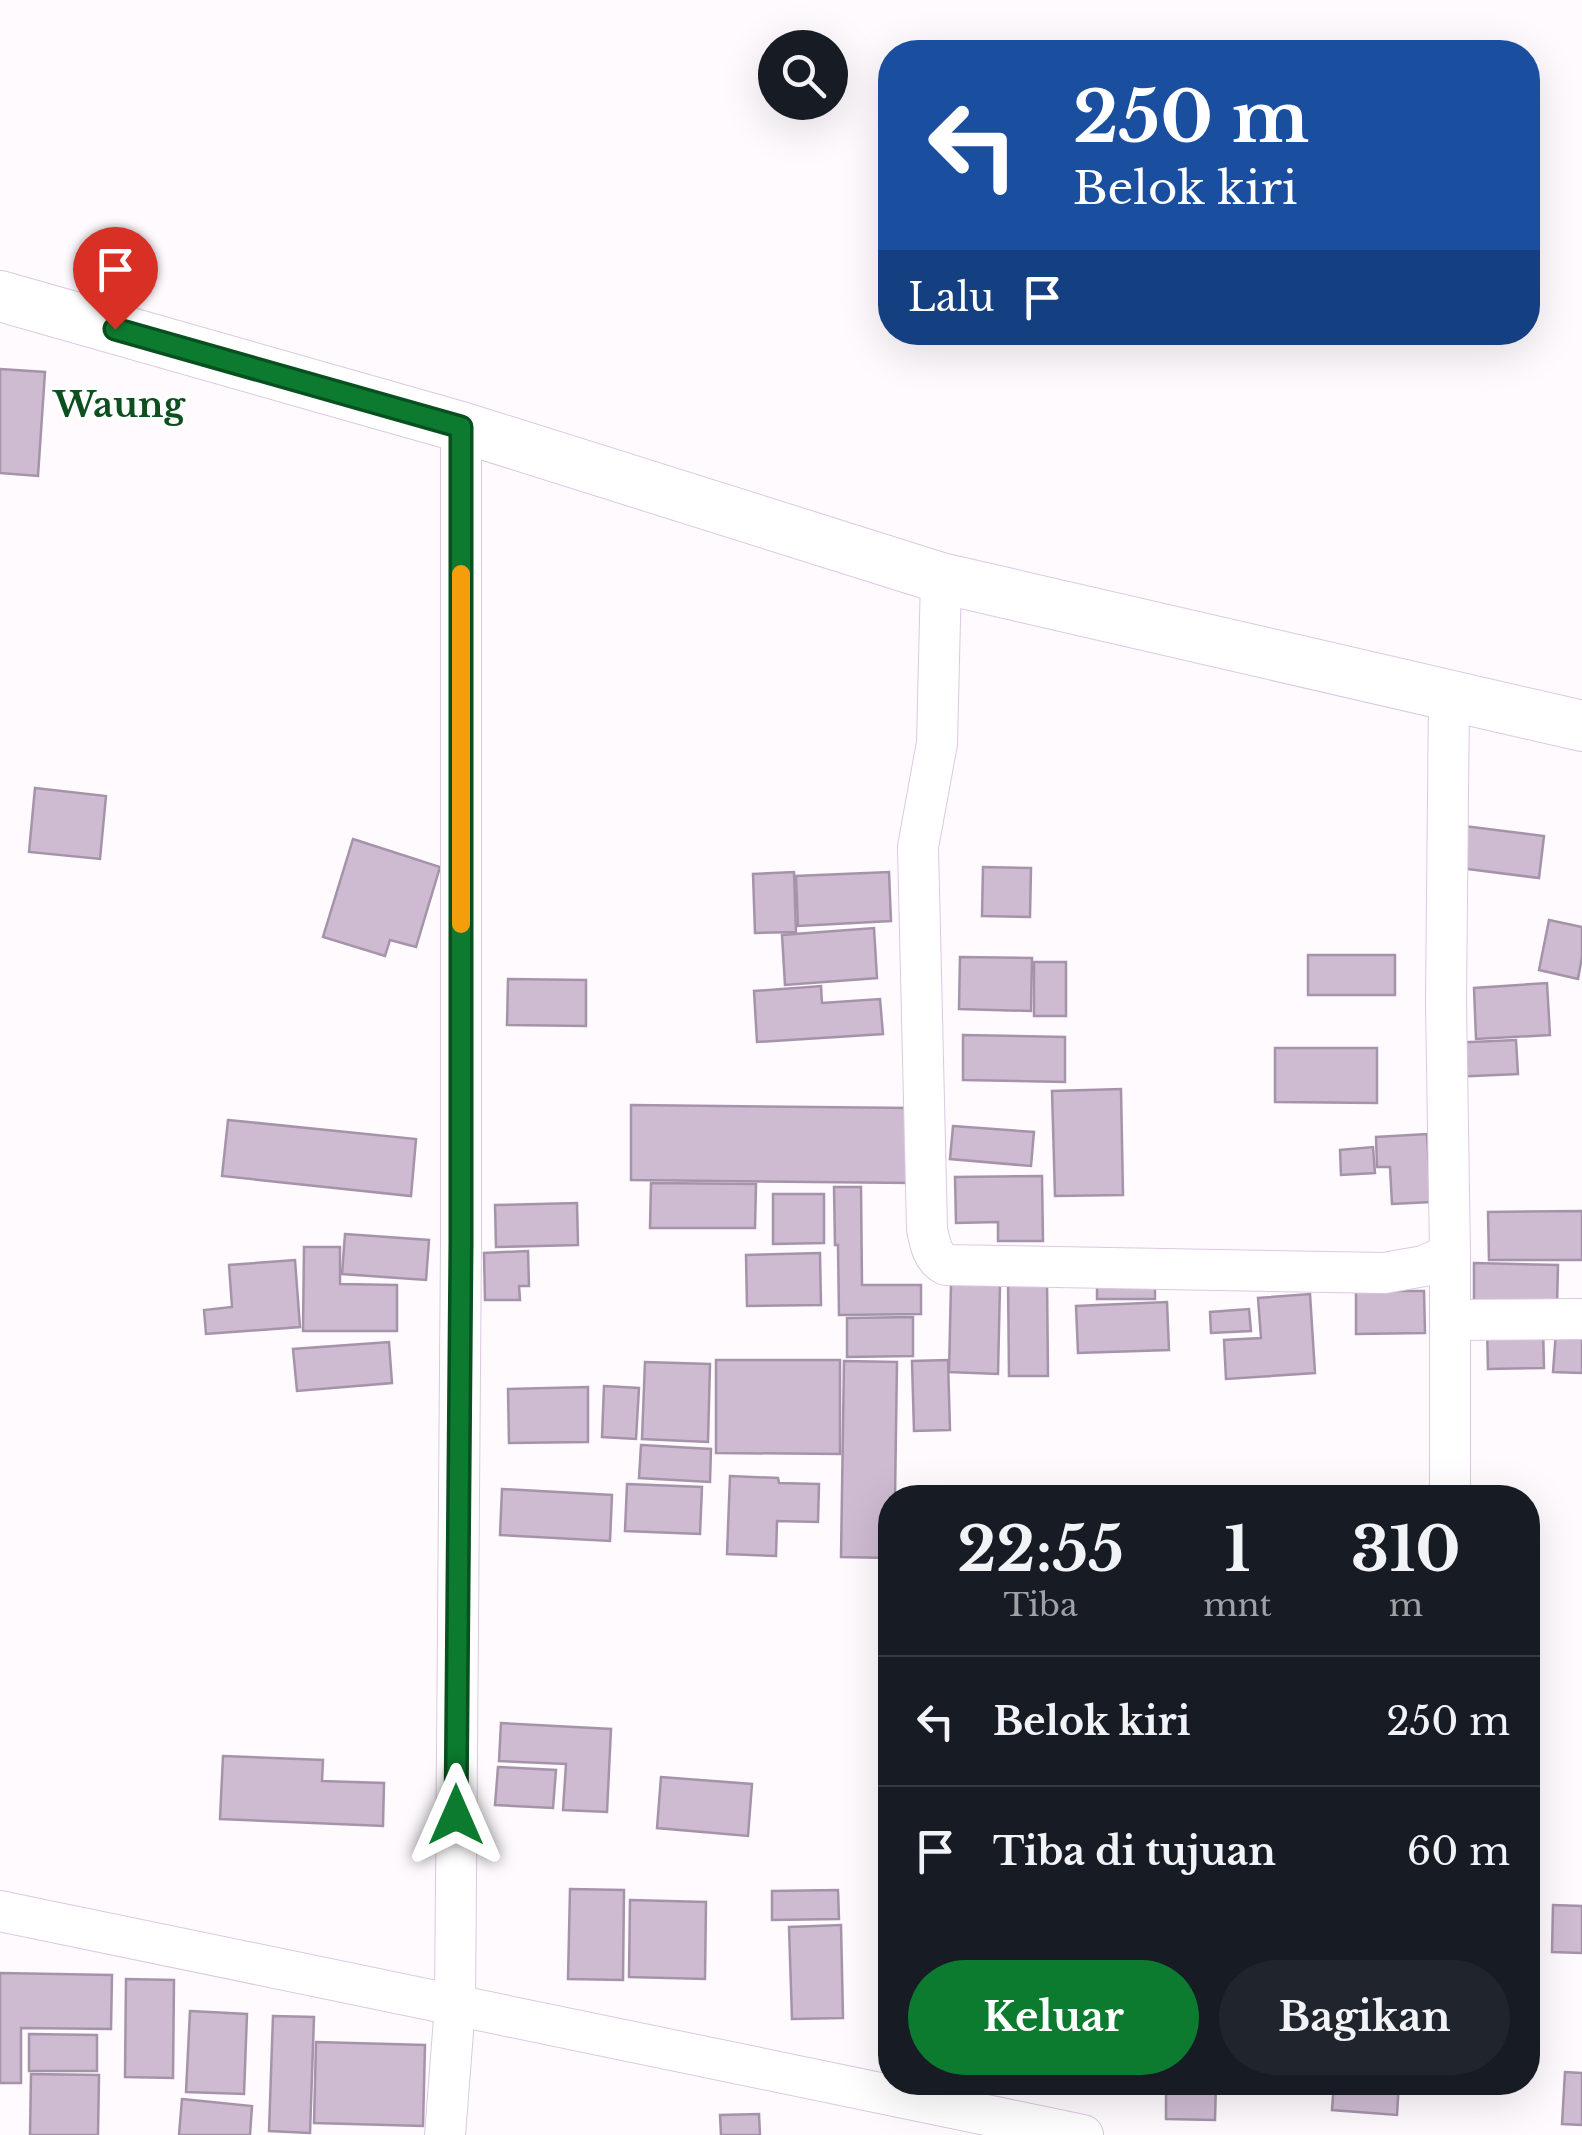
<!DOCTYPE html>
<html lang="id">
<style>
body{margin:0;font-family:"Libre Baskerville",serif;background:#20242c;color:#f1f3f6;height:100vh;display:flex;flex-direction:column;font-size:38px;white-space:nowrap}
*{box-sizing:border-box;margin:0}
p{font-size:32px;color:#9ea1a6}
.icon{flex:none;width:55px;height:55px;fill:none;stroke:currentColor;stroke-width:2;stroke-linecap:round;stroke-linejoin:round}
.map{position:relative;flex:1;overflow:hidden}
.sheet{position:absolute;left:878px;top:1485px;width:662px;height:610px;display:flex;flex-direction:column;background:#171b24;border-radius:40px;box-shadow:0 10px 40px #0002}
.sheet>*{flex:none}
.top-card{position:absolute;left:878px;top:40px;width:662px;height:305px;border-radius:40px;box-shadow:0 10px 40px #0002;background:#1a4fa0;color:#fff;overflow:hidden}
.fabs{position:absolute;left:758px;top:30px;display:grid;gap:20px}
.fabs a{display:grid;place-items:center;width:90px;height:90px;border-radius:50%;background:#171b24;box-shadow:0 10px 40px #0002;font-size:50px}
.pin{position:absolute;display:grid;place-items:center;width:85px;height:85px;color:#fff;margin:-102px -42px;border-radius:50% 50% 50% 0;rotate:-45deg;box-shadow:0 0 10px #0007}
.pin .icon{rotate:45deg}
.me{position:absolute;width:110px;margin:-55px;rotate:0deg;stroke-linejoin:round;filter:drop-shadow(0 0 8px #0008)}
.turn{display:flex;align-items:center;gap:35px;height:210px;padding:0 30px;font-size:45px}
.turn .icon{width:130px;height:130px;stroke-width:2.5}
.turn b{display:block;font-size:70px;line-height:85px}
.then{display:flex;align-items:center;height:95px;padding:0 30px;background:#0003;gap:20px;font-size:38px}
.eta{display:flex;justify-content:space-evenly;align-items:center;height:170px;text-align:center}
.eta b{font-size:60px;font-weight:800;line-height:70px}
.primary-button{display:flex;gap:20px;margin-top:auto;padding:20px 30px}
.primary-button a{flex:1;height:115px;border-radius:60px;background:#0c7b30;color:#fff;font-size:40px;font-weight:800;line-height:115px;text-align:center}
.primary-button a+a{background:#20242c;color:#f1f3f6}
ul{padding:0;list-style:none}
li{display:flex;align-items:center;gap:30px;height:130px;padding:0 30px;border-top:2px solid #363941}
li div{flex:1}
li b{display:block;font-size:38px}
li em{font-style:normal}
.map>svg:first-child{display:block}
.building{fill:#cebbd2;stroke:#a593a9;stroke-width:2.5}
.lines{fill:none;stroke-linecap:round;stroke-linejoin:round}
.minor-casing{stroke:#dcc9e0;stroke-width:42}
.tertiary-casing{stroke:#dcc9e0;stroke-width:52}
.minor{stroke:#fff;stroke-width:40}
.tertiary{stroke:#fff;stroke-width:50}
.route-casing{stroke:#08501f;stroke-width:25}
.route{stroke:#0c7b30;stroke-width:18}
.slow{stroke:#f59e0b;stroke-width:18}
.labels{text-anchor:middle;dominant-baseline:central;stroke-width:8;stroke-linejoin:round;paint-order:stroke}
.quarter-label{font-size:35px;font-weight:bold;fill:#0e4f20;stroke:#fff}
</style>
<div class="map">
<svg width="1582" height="2135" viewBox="0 0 1582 2135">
<rect width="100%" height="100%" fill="#fefafe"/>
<g class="building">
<polygon points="0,369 45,372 38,476 0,473"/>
<polygon points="35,788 106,796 100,859 29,852"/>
<polygon points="1464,826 1544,836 1539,878 1459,868"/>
<polygon points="353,839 440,867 416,947 390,940 385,956 323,937"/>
<polygon points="983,867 1031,868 1030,917 982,916"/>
<polygon points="794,872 796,932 755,933 753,874"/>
<polygon points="889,872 891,921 798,926 796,876"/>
<polygon points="1549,920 1582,927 1582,957 1578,979 1539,970"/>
<polygon points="874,928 877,978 785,985 782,935"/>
<rect x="1308" y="955" width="87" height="40"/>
<polygon points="960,957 1032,958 1031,1011 959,1009"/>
<rect x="1034" y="962" width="32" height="54"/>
<polygon points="508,979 586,980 586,1026 507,1025"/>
<polygon points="1547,983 1550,1035 1476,1039 1474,988"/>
<polygon points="821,986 822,1003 880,999 883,1034 757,1042 754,991"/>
<polygon points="963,1035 1065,1037 1065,1082 963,1080"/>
<polygon points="1516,1040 1518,1074 1451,1077 1449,1043"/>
<polygon points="1275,1048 1377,1048 1377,1103 1275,1102"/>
<polygon points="1121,1089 1123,1195 1055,1196 1052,1091"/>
<polygon points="631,1105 913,1108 912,1183 631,1180"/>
<polygon points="228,1120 416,1139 411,1196 222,1176"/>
<polygon points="953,1126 1034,1132 1031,1166 950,1159"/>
<polygon points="1427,1134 1431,1202 1392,1204 1390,1167 1377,1167 1376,1137"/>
<polygon points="1373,1147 1375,1173 1341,1175 1340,1150"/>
<polygon points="1042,1176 1043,1241 998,1241 998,1222 956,1223 955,1177"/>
<polygon points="651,1183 756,1184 755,1228 650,1228"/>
<polygon points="834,1187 861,1187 862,1285 921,1285 921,1314 839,1315 838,1245 835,1245"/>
<polygon points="773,1194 824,1194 824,1243 773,1244"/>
<polygon points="577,1203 578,1245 496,1247 495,1205"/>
<polygon points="1582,1211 1582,1260 1489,1260 1488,1212"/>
<polygon points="345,1234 429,1240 426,1280 342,1274"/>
<polygon points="304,1247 340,1247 340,1284 397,1285 397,1331 303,1331"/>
<polygon points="528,1251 529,1286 519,1286 520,1300 485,1300 484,1253"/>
<polygon points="820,1253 821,1305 747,1306 746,1255"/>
<polygon points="295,1260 300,1327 206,1334 204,1310 232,1307 229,1265"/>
<polygon points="1474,1263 1558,1265 1557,1307 1474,1306"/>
<rect x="1097" y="1275" width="58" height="24"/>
<polygon points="1008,1278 1047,1278 1048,1376 1009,1376"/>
<polygon points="951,1284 1000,1284 998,1374 949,1372"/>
<polygon points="1356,1291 1424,1291 1425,1333 1356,1334"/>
<polygon points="1310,1294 1315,1373 1226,1379 1224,1340 1261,1338 1258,1298"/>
<polygon points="1167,1302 1169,1350 1078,1353 1076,1306"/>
<polygon points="1249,1309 1251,1331 1211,1333 1210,1312"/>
<polygon points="913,1317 913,1356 847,1357 847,1318"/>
<polygon points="1543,1325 1544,1368 1488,1369 1487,1326"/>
<polygon points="1556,1331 1582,1332 1582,1373 1553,1372"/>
<polygon points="389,1342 392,1383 297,1391 293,1349"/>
<polygon points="716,1360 840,1360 840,1454 716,1453"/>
<polygon points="948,1360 950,1430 914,1431 912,1361"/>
<polygon points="844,1361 897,1362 895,1498 890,1498 890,1558 841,1557"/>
<polygon points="645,1362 710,1364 708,1442 642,1439"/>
<polygon points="604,1386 639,1388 636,1439 602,1437"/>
<polygon points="588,1387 588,1442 509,1443 508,1389"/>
<polygon points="641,1445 711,1449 710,1482 639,1478"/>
<polygon points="730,1476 778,1478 779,1483 819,1484 818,1522 777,1521 776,1556 727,1554"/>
<polygon points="627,1484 702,1487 700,1534 625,1531"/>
<polygon points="502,1489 612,1495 610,1541 500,1535"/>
<polygon points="501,1723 611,1729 607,1812 563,1810 566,1764 499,1761"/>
<polygon points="223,1756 323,1760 322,1781 384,1783 383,1826 220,1819"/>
<polygon points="498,1767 556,1770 553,1808 495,1805"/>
<polygon points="661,1777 752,1784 748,1836 657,1828"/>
<polygon points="570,1889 624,1890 623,1980 568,1979"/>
<polygon points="838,1890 839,1919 772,1920 772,1891"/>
<polygon points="630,1900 706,1902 705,1979 629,1977"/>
<polygon points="1553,1905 1582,1906 1582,1953 1552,1952"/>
<polygon points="841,1925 843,2018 792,2019 789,1927"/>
<polygon points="0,1973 112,1975 111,2029 21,2028 21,2083 0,2083"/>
<polygon points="126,1979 174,1980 173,2078 125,2077"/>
<polygon points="190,2011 247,2014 244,2094 186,2092"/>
<polygon points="273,2016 314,2017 310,2133 269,2131"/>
<polygon points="29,2034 97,2035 97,2071 29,2071"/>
<polygon points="316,2042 425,2045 423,2126 314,2123"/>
<polygon points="1565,2072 1582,2073 1582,2125 1562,2124"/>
<polygon points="31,2074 99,2075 98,2135 30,2135"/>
<polygon points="1166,2082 1216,2082 1215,2120 1166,2119"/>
<polygon points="1334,2082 1399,2082 1397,2115 1332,2110"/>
<polygon points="182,2099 252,2106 250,2135 179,2135"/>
<polygon points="759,2114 760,2135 721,2135 720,2115"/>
</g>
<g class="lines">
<defs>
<g id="minor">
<path d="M941 578 937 743 918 847 927 1229C930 1243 932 1258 946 1265L1384 1273 1424 1266 1450 1254 1446 1001 1449 695"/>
<polyline points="1450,1320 1581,1319"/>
<polyline points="1450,1498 1450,1254"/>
<polyline points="0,1911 1083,2135"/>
<polyline points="445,2135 455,2006 461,1242 461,427"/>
</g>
<polyline id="tertiary" points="0,296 461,427 941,578 1582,726"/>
</defs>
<use href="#minor" class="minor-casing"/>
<use href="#tertiary" class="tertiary-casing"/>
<use href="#minor" class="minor"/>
<use href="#tertiary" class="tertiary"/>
</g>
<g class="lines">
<defs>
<polyline id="route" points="115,329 461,427 461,1242 456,1815"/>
</defs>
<use href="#route" class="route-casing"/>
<use href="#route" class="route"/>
<polyline class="slow" points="461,924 461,574"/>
</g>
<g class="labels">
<g class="quarter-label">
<text x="119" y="404">Waung</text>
</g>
</g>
</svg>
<div class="fabs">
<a><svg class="icon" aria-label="search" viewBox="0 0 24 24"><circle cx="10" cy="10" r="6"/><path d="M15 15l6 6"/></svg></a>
</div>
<div class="pin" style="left:115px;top:329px;background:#d93025"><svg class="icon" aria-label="arrive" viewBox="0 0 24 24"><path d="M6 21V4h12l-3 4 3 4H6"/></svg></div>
<svg class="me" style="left:456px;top:1815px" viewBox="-20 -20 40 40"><path d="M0-17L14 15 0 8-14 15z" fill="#0c7b30" stroke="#fff" stroke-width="4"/></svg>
<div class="top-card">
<div class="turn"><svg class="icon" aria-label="left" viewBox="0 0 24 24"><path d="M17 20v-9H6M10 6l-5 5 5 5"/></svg><div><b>250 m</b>Belok kiri</div></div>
<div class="then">Lalu<svg class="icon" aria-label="arrive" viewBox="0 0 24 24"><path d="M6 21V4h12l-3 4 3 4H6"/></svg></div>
</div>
<section class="sheet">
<div class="eta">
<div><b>22:55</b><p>Tiba</p></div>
<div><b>1</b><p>mnt</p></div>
<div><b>310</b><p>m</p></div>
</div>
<ul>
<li><svg class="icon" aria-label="left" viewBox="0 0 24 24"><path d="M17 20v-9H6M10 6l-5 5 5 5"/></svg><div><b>Belok kiri</b></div><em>250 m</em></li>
<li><svg class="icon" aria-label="arrive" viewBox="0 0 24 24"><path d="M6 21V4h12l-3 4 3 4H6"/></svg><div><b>Tiba di tujuan</b></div><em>60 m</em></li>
</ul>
<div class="primary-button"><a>Keluar</a><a>Bagikan</a></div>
</section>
</div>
